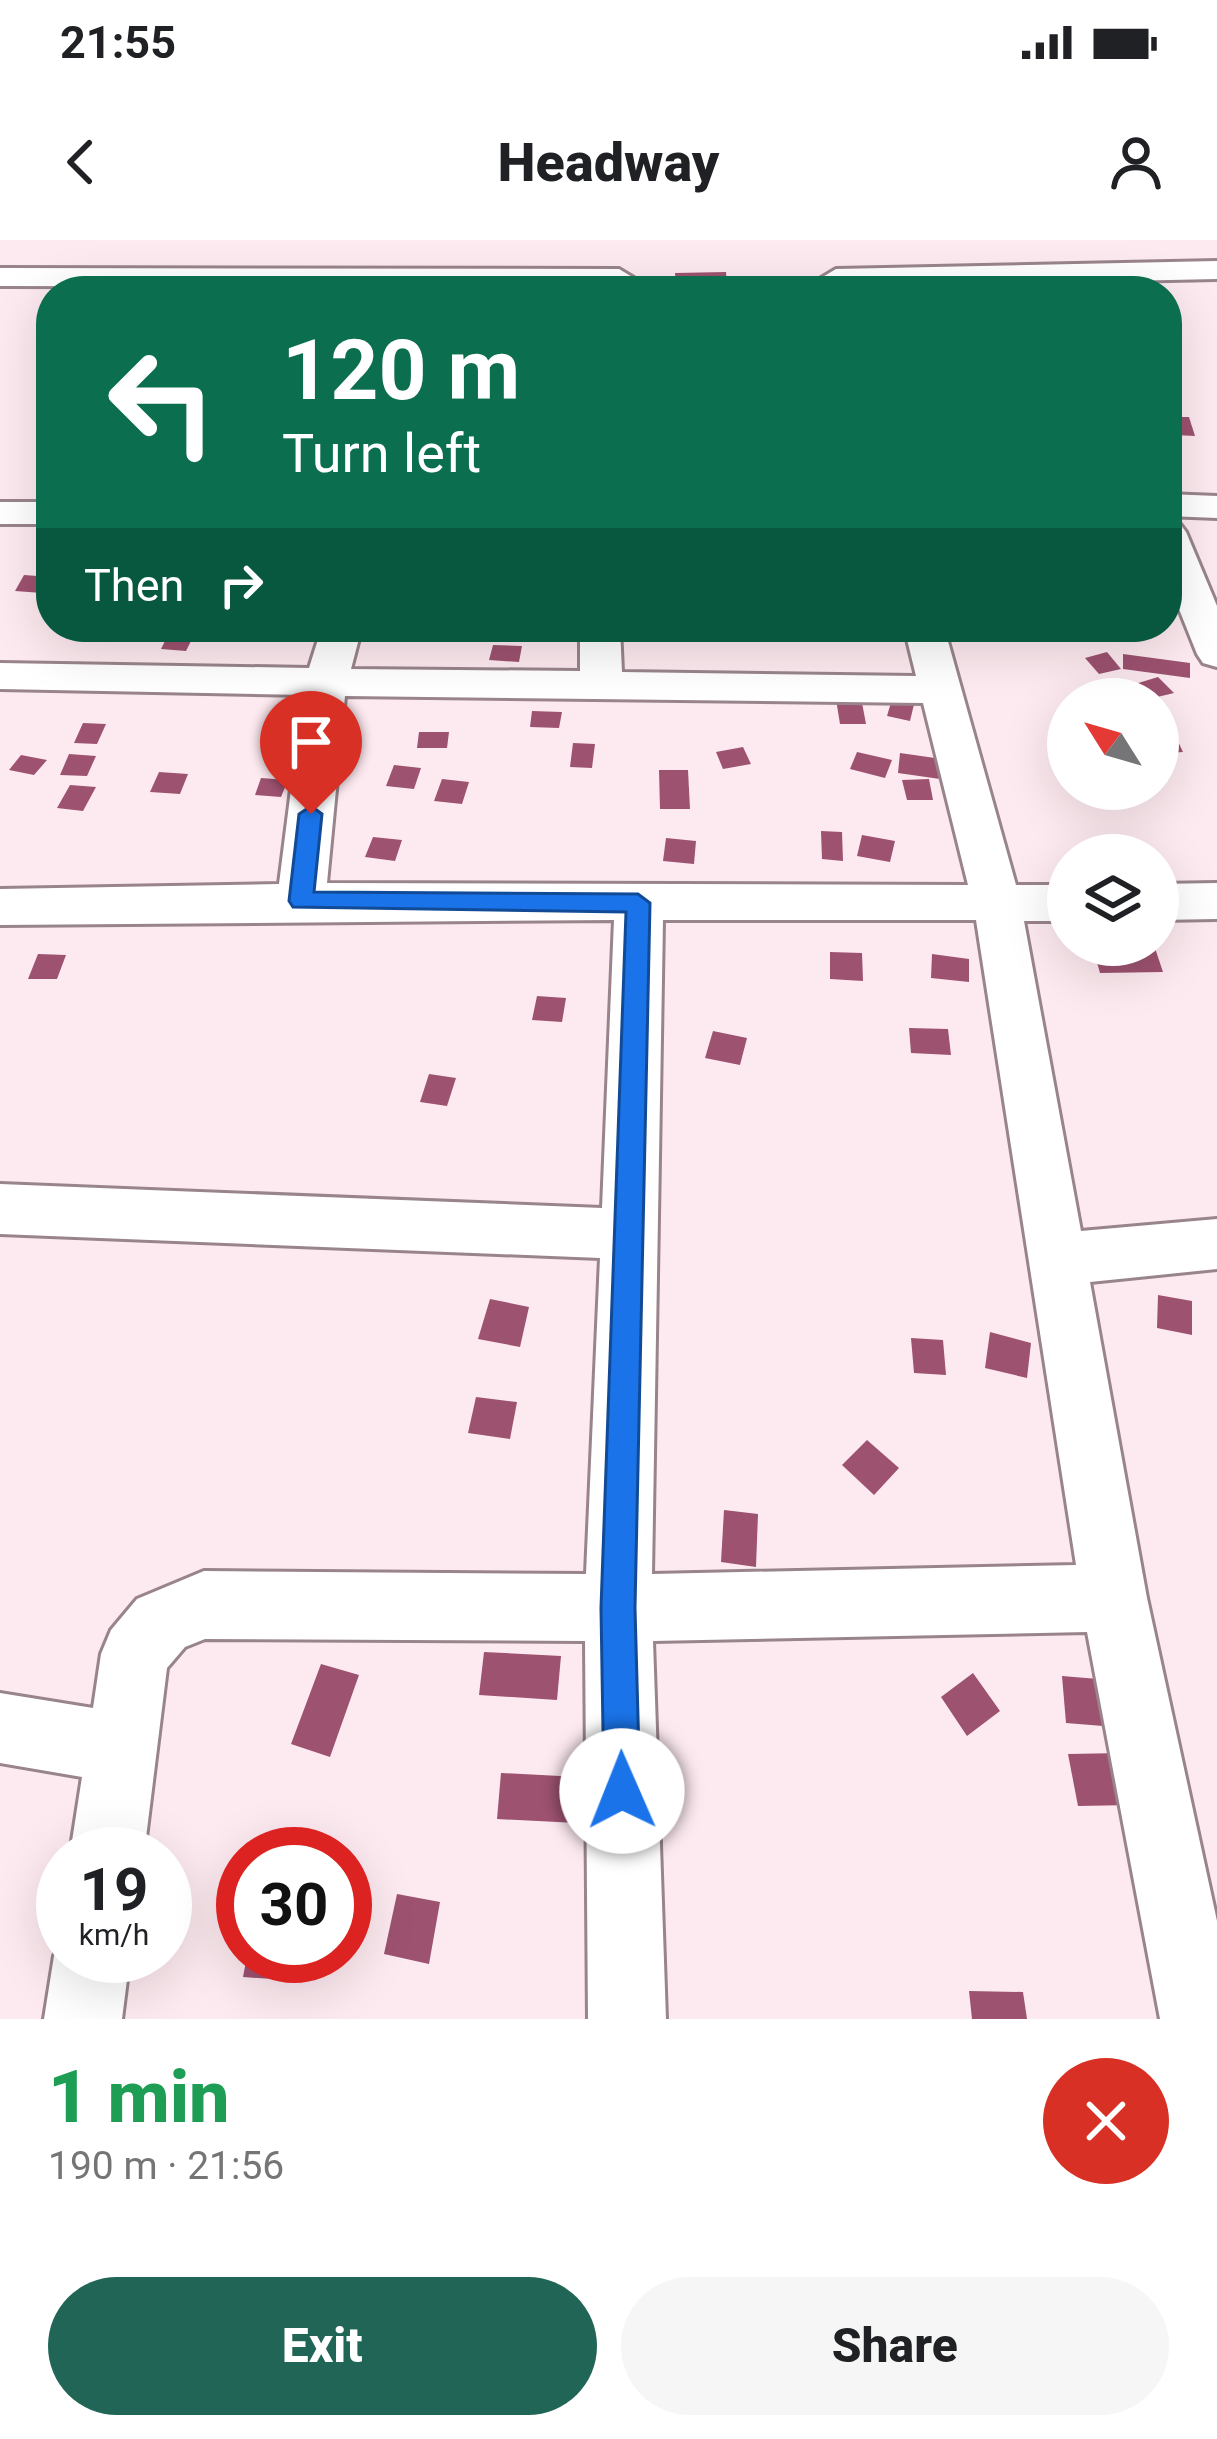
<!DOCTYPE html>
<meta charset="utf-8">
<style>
body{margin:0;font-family:Roboto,sans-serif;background:#f6f6f6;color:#202124;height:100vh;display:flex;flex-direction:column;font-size:45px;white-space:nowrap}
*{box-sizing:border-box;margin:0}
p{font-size:39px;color:#757577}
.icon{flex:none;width:66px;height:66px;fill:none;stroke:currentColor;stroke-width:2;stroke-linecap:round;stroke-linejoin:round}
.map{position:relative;height:1779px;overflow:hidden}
.side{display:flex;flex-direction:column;background:#fff;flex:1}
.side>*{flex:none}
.banner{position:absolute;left:36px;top:36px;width:1146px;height:366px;border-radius:48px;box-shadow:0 12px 48px #0002;background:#0b6e4f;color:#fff;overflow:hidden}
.needle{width:78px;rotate:307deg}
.tools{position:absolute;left:1047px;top:438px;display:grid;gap:24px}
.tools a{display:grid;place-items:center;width:132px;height:132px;border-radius:50%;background:#fff;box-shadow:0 12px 48px #0002;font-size:60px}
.speed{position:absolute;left:36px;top:1587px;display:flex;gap:24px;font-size:60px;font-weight:700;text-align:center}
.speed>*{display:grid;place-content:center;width:156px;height:156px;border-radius:50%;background:#fff;box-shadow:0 12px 48px #0002;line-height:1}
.speed small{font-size:30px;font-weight:400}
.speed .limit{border:18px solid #d22;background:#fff;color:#111}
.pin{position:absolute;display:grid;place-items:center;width:102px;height:102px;color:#fff;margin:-123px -51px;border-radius:50% 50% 50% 0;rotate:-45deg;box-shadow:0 0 12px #0007}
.pin .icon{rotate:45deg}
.me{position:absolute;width:132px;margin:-66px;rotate:359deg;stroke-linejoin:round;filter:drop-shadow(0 0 9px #0008)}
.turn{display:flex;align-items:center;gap:42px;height:252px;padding:0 48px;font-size:54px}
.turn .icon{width:156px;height:156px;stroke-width:2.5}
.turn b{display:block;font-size:84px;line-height:102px}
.then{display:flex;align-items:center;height:114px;padding:0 48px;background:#0003;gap:24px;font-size:45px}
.round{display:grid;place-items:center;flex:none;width:126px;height:126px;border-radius:63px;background:#f6f6f6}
.headline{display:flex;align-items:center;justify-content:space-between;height:204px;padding:0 48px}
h1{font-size:72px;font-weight:800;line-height:90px;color:#1e9e55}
.cta{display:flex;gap:24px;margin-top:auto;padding:24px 48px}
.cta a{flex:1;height:138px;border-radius:72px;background:#216557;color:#fff;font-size:48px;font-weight:800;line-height:138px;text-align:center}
.cta a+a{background:#f6f6f6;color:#202124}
.status{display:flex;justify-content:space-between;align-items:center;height:84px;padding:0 60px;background:#fff;direction:ltr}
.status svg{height:33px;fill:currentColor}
header{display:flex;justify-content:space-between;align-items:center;height:156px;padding:0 48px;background:#fff;font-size:54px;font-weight:800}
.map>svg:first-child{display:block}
.building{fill:#9d5270}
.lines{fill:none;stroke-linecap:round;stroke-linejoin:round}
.street-casing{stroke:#99848b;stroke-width:6}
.street{fill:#fff;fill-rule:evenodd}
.route{fill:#1a73e8;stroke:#114b97;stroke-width:3}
</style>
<div class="status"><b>21:55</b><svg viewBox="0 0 49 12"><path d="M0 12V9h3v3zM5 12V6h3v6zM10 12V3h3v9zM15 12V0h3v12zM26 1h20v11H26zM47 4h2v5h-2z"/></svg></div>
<header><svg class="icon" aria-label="back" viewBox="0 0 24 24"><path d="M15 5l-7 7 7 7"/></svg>Headway<svg class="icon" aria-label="person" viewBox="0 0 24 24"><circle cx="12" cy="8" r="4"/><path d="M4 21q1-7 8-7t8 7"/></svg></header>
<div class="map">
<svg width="1217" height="1779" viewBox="0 0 1217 1779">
<rect width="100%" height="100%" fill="#fdeaf0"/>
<g class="building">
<polygon points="726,32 727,45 676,45 675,33"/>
<polygon points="1170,177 1189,177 1195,196 1175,195"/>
<polygon points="24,335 51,337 42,353 15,351"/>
<polygon points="116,387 149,387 141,400 110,397"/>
<polygon points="171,389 196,391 186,411 161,409"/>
<polygon points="493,405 522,406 519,422 489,420"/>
<polygon points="1107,412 1121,429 1099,434 1085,418"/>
<polygon points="1123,414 1190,423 1190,438 1123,429"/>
<polygon points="1158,437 1174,453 1149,459 1135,444"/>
<polygon points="834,447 859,447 866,484 840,484"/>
<polygon points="894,452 916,456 910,481 887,476"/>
<polygon points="532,471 562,472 559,488 530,487"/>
<polygon points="83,483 106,484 97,504 74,503"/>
<polygon points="419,492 449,492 447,508 417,508"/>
<polygon points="1174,493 1183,512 1158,514 1158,494"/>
<polygon points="573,503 595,504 592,528 570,527"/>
<polygon points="743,507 751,524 723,529 716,512"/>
<polygon points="857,512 892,520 885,538 850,529"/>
<polygon points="900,513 942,519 940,539 898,533"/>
<polygon points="69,514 96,516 87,536 60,535"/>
<polygon points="21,515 47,520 34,535 9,530"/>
<polygon points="394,525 421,528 414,549 386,546"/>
<polygon points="659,530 688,530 690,569 660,569"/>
<polygon points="159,532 188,534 180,554 150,552"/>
<polygon points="261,538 288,540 281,557 255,555"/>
<polygon points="442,539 469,542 462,564 434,561"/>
<polygon points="929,539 933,560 907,560 902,540"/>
<polygon points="70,545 96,547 83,571 57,568"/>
<polygon points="821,591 842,592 843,621 822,619"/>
<polygon points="862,595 895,601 890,622 857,616"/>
<polygon points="373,597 402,600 395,621 365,617"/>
<polygon points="666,598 696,601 694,624 663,621"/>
<polygon points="1092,705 1154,705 1163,732 1100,733"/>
<polygon points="830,712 862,713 863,741 830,739"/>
<polygon points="38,714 66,715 57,739 28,739"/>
<polygon points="932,714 969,719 969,742 931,738"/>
<polygon points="537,756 566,758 562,782 532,780"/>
<polygon points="909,788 948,789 951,815 911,813"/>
<polygon points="713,791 747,798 740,825 705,818"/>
<polygon points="429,834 456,838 447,866 420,862"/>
<polygon points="1158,1055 1192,1061 1192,1095 1157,1088"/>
<polygon points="490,1059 529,1067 520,1107 478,1099"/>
<polygon points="990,1092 1031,1103 1027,1138 985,1128"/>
<polygon points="911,1098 943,1100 946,1135 914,1133"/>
<polygon points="476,1157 517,1162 510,1199 468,1193"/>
<polygon points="867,1200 899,1228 874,1255 842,1225"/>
<polygon points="724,1270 758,1274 756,1327 721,1322"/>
<polygon points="484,1412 561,1416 557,1460 479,1455"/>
<polygon points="321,1424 359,1435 330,1517 291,1504"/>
<polygon points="973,1433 1000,1471 967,1496 941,1457"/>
<polygon points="1062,1436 1098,1439 1103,1486 1066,1483"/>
<polygon points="1122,1513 1133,1565 1078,1566 1068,1514"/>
<polygon points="501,1533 579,1537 577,1583 497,1579"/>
<polygon points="397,1654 440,1662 429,1724 384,1714"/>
<polygon points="247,1716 292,1716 287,1740 243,1737"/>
<polygon points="969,1751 1023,1752 1027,1779 972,1779"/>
</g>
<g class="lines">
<defs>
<g id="street">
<polygon points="1217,21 1217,39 836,47 821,38 836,29"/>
<polygon points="0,28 619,29 634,38 619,47 0,46"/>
<polygon points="1167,254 1217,256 1217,278 1167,276"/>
<rect x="0" y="262" width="51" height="22"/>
<polygon points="1167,281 1180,284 1186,292 1217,366 1217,427 1203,423 1197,414 1167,339"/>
<path d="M322 387H362L351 429 580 431V387H620L622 432 916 436 904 387H944L1016 645H1068V681H1024L1081 991 1217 979V1029L1090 1042 1147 1358 1217 1681V1779H1160L1087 1392 653 1401 666 1779H588L585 1401 205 1399 185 1407 167 1428 144 1614H70L82 1537 0 1523V1453L93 1468 101 1414 111 1390 137 1359 204 1331 586 1334 600 1018 0 994V944L602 968 614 680 0 685V649L279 644 303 455 0 449V423L309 428ZM345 456 923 463 968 645 327 643ZM663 680H976L1076 1325 652 1334Z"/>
<polygon points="1217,643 1217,679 1158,680 1158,644"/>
<polygon points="63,1693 63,1716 130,1716 122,1779 44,1779 54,1716"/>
</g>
</defs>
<use href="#street" class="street-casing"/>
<use href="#street" class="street"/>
</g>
<polygon class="route" points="311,566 322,574 314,652 638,654 650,663 635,1368 640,1551 635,1564 622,1569 609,1564 604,1551 601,1368 626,672 293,667 289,661 299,574"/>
</svg>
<div class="tools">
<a><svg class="needle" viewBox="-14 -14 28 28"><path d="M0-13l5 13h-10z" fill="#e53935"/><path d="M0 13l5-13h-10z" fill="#757577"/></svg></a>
<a><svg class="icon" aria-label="layers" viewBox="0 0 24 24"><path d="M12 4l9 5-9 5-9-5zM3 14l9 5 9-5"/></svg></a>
</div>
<div class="speed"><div>19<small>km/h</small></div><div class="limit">30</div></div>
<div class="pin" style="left:311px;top:574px;background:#d93025"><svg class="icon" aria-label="arrive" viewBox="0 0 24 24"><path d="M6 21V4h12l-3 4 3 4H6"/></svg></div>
<svg class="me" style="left:622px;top:1551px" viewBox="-20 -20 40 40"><circle r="19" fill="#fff"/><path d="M0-13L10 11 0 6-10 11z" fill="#1a73e8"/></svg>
<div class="banner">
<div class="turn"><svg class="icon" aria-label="left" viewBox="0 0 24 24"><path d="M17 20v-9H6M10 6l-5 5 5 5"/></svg><div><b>120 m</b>Turn left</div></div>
<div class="then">Then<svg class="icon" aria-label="right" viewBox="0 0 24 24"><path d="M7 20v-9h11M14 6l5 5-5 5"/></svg></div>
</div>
</div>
<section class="side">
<div class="headline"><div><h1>1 min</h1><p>190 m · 21:56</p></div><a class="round" style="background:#d93025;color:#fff"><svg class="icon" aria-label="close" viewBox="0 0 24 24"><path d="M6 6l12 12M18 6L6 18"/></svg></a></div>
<div class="cta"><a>Exit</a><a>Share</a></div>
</section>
